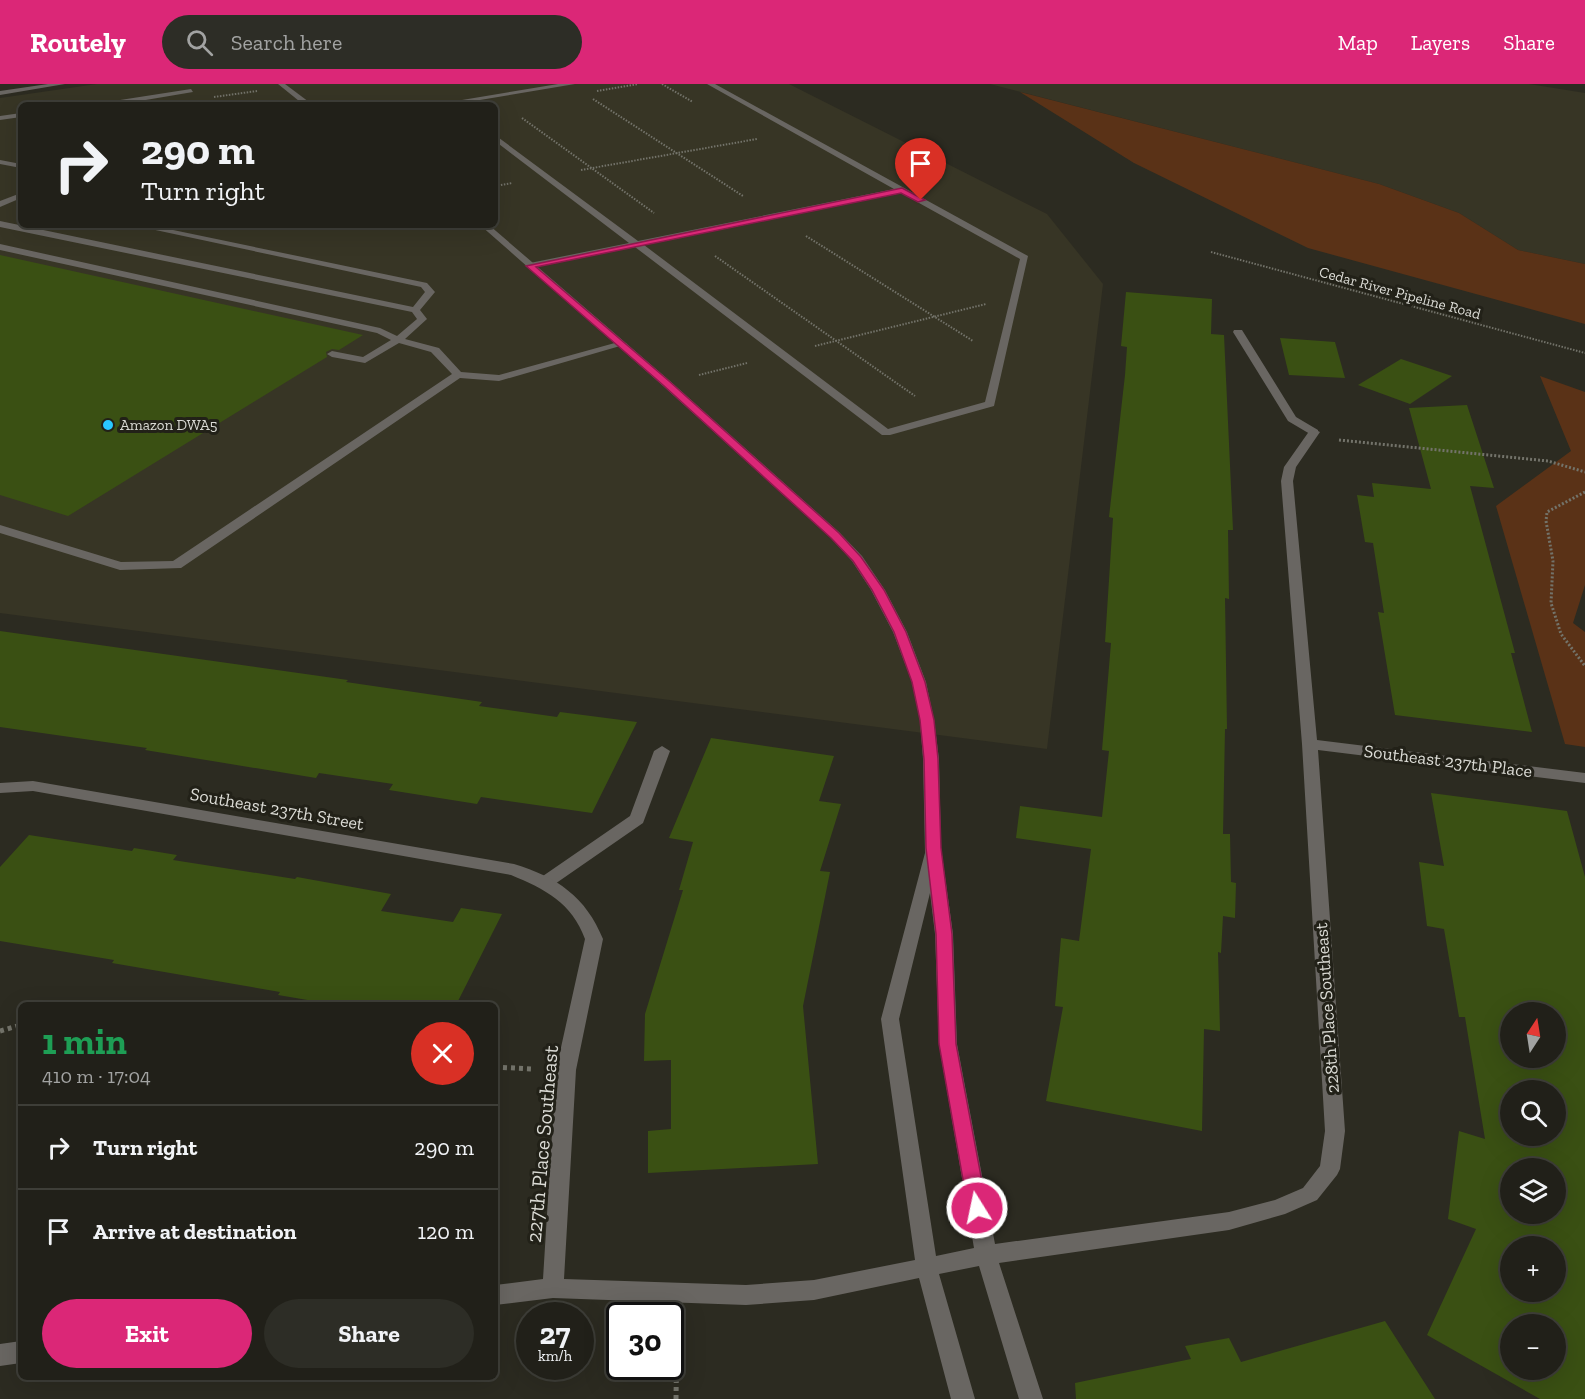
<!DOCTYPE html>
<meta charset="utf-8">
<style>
body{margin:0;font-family:"Zilla Slab",serif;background:#2d2d26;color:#f1f3f6;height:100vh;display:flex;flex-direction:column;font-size:22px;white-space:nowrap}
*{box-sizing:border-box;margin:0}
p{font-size:20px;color:#a2a3a2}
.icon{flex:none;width:33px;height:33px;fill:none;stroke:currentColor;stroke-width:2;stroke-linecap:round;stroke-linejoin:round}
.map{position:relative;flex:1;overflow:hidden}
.details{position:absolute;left:18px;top:918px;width:480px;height:378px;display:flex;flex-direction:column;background:#212019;border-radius:9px;box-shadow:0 6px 24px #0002,0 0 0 2px #3e3e38}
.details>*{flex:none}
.guide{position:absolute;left:18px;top:18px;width:480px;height:126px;border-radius:9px;box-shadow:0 6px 24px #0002,0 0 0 2px #3e3e38;background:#212019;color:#f1f3f6;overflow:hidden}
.needle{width:39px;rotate:12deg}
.buttons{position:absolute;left:1500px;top:918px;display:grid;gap:12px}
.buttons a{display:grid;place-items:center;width:66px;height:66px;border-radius:50%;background:#212019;box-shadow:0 6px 24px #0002,0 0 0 2px #3e3e38;font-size:30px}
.speed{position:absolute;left:516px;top:1218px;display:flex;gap:12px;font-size:30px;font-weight:700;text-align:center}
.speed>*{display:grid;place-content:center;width:78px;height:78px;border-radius:50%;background:#212019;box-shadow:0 6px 24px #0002,0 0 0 2px #3e3e38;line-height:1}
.speed small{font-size:15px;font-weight:400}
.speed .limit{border:3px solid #111;border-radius:9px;background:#fff;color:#111}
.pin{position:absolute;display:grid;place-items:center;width:51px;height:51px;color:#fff;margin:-62px -26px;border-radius:50% 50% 50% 0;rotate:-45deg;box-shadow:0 0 6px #0007}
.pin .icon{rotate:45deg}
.me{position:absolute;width:66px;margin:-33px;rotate:350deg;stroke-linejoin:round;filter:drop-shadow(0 0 4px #0008)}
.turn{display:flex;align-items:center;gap:21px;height:126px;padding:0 24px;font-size:27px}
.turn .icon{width:78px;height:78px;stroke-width:2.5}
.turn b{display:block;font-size:42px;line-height:51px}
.round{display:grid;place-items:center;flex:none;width:63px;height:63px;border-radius:32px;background:#2d2d26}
.head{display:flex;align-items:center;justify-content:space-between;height:102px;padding:0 24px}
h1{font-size:36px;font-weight:800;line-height:45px;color:#1e9e55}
.cta{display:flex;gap:12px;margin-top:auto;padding:12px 24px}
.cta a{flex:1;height:69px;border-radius:36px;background:#db2777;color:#fff;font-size:24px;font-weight:800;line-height:69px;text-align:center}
.cta a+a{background:#2d2d26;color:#f1f3f6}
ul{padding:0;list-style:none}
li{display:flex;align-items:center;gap:18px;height:84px;padding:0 24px;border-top:2px solid #3e3e38}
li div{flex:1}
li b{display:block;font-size:22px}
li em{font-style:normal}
header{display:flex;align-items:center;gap:36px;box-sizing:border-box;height:84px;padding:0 30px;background:#db2777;color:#fff}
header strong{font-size:28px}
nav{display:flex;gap:33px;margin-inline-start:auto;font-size:21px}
.search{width:420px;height:54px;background:#2d2d26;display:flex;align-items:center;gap:15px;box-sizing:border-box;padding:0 21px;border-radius:33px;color:#a2a3a2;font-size:22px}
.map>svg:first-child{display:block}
.built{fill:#373525;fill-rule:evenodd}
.green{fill:#5a3217}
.building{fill:#3a5013;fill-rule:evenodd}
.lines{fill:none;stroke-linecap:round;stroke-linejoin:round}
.path-far2{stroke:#73736a;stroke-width:2;stroke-dasharray:1.5 1.5;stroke-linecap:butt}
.path-far1{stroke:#73736a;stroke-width:3;stroke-dasharray:2 2;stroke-linecap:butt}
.path{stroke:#73736a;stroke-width:5;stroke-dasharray:4 4;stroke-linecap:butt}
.service{fill:#696662;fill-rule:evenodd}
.minor{fill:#696662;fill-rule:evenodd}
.tertiary{fill:#696662;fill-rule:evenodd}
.route{fill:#db2777;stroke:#8e194d;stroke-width:1.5}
.poi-dot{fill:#29c8ff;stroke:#222118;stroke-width:2}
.labels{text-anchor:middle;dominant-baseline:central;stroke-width:6;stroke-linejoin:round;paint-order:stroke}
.far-street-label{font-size:15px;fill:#dbdbd5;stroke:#222118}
.far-poi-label{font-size:15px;fill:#dbdbd5;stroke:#222118;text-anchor:start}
.street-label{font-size:18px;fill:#dbdbd5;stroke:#222118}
.near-street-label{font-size:21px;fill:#dbdbd5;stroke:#222118}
</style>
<header>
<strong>Routely</strong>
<div class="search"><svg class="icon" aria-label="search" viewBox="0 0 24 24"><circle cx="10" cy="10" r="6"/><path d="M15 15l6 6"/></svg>Search here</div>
<nav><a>Map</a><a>Layers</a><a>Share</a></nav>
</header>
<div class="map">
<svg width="1585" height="1315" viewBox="0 0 1585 1315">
<rect width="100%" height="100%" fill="#2c2b21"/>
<g class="built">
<path d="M97 0H789L1047 130 1103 200 1047 665 0 529V14ZM21 21H495V141H21Z"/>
<polygon points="990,0 1529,0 1585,9 1585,180 1518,166 1459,129 1379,100"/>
</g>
<g class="green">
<polygon points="1020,8 1379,100 1459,129 1518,166 1585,180 1585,240 1308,164 1134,79"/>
<polygon points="1540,292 1585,308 1585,501 1573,539 1585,548 1585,663 1565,660 1496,422 1571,367"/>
</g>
<g class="building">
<polygon points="0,171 363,251 339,266 332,265 326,268 327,273 68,432 0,411"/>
<polygon points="1126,208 1212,215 1211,250 1224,251 1233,446 1228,446 1229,515 1225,514 1227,645 1225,645 1223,750 1230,750 1231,798 1236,799 1235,834 1223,832 1221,869 1218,868 1220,947 1204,945 1202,1047 1046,1017 1063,923 1055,922 1061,854 1079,857 1091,765 1016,754 1020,722 1102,733 1109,667 1102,666 1111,559 1105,558 1113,434 1109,433 1125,291 1127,263 1121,262"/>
<polygon points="1280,254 1335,258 1345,294 1289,291"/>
<polygon points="1401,275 1452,292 1410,320 1358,301"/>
<polygon points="1467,321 1494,404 1470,402 1515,569 1511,569 1532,648 1395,631 1378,528 1384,529 1373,459 1365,458 1357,411 1374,413 1372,399 1431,405 1409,324"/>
<polygon points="0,547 348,596 346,598 482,618 479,622 557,633 560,628 637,638 592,729 481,713 477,720 389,706 393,700 319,689 316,694 145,666 147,664 0,643"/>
<polygon points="711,654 834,672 819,717 841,720 820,787 830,788 803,922 818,1080 648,1089 648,1047 671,1045 671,976 644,977 645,930 683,806 679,806 693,758 669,754"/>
<path d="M1431 709 1567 727 1585 793V1315H1540L1427 1251 1476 1145 1448 1135 1459 1047 1485 1055 1465 933H1459L1444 845 1427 842 1419 778 1444 782ZM1510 928H1556V974H1510ZM1510 1006H1556V1052H1510ZM1510 1084H1556V1130H1510ZM1510 1162H1556V1208H1510ZM1510 1240H1556V1286H1510Z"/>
<polygon points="29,751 132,767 134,764 177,771 173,776 295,795 297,793 391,810 381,827 453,838 461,824 502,830 456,921 337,921 278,911 280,908 112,879 114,876 0,857 0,783"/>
<polygon points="1385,1237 1435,1315 1076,1315 1075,1299 1191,1275 1185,1262 1229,1254 1241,1278"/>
</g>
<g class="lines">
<g class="path-far2">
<polyline points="662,0 693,18"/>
<polyline points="597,7 638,0"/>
<polyline points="214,13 257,7"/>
<polyline points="593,15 743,112"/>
<polyline points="522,34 654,129"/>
<polyline points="581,86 757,55"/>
<polyline points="495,102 512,99"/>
<polyline points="806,152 973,257"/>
<polyline points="1211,168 1585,269"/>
<polyline points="715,172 915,312"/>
<polyline points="815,262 986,220"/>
<polyline points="699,291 747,279"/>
</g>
<g class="path-far1">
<polyline points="1339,356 1548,377 1585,388"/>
<polyline points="1585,408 1547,428 1546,437 1553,477 1551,519 1561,550 1585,582"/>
</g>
<g class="path">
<polyline points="0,947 21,941"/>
<polyline points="495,983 533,985"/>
<polyline points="676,1315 677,1242"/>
</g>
<g class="service">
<polygon points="558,0 575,0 450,21 432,21"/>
<path d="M707 0H715L1028 172 994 322 890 351H882L635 163 527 184V180L530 179 629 159 495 57V51L638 157 894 105ZM901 109 1020 175 985 318 888 345 644 161Z"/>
<polygon points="191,5 193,8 116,21 88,21"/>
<polygon points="21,29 21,33 0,36 0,32"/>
<polygon points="0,76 21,80 21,84 0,80"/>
<polygon points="21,109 21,114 0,123 0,117"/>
<polygon points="0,137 413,223 425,208 421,203 132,141 149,141 427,199 435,208 420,226 427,235 405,255 439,264 461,288 499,291 622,257 627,260 499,297 460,294 181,484 120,486 0,449 0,441 121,478 173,477 452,290 431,268 399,259 365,279 332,273 327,270 332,267 363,273 391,256 377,249 0,166 0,160 380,244 397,252 417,235 412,228 0,143"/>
<path d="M318 141H337C333 145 322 145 318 141Z"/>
<polygon points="1234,246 1242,246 1296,333 1318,346 1318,350 1310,350 1288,337 1233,248"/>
<polygon points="662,662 670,667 643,739 552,802 540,802 538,798 540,794 630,732 654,667"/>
</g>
<g class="minor">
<polygon points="278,0 285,0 313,21 304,21"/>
<path d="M480 141H489L670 297 839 448 862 472 885 506 907 548 926 598 934 636 939 675 941 764 953 850 957 960 995 1160 1229 1128 1275 1116 1303 1104 1320 1082 1325 1047 1302 660 1281 397 1284 383 1310 346 1314 345 1320 348 1296 383 1293 397 1317 656 1585 689V699L1318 666 1345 1047 1340 1085 1337 1091 1317 1116 1285 1130 1229 1146 999 1179 1043 1315H1019L979 1182 939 1190 975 1315H951L919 1194 814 1216 746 1221 553 1214 495 1221V1201L543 1195 556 986 585 855C572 819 545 805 511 791L33 707 0 709V699L33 697 514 780C557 793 586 813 603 855L576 986 564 1195 746 1201 814 1196 915 1176 881 935 925 769 923 675 920 636 912 598 893 548 871 506 852 477 831 454 662 301ZM930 809 935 850 939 960 974 1164 936 1172 899 935Z"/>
<polygon points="21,1257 21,1279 0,1282 0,1260"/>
</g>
<polygon class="tertiary" points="48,0 65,0 0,11 0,7"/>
</g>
<polygon class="route" points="902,104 925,116 918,118 901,109 536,183 669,297 839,449 861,473 884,506 906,548 925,598 934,636 938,675 941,764 952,850 956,960 987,1124 984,1130 977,1133 971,1130 968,1124 939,960 936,850 926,764 924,675 920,636 912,598 894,548 872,506 853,477 831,454 663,301 526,182"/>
<circle class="poi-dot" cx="108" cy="341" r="6"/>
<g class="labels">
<g class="far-street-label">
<text transform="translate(1400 209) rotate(15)">Cedar River Pipeline Road</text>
</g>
<g class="far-poi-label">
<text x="120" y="341">Amazon DWA5</text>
</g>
<g class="street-label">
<text transform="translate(1448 677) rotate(7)">Southeast 237th Place</text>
<text transform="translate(277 725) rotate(10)">Southeast 237th Street</text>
<text transform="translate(1327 924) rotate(-94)">228th Place Southeast</text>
</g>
<g class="near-street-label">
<text transform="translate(542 1060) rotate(-85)">227th Place Southeast</text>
</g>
</g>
</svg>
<div class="buttons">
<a><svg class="needle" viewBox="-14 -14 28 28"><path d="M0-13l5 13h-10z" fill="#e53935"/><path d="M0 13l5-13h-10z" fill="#a2a3a2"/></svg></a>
<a><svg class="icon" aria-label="search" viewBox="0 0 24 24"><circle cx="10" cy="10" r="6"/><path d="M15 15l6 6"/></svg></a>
<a><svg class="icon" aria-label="layers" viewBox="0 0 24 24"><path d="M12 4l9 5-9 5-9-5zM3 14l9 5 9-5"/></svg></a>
<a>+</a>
<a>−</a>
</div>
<div class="speed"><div>27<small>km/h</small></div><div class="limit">30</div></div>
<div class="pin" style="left:921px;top:116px;background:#d93025"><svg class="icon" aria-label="arrive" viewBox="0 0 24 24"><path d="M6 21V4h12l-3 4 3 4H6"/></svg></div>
<svg class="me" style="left:977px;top:1124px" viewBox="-20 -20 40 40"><circle r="17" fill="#db2777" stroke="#fff" stroke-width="3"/><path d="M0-11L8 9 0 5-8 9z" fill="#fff"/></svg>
<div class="guide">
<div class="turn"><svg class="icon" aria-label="right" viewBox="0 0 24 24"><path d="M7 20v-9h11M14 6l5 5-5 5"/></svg><div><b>290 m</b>Turn right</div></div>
</div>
<section class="details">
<div class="head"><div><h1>1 min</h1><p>410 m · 17:04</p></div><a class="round" style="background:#d93025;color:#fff"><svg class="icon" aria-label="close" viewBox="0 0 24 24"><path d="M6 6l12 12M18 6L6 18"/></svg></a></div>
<ul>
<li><svg class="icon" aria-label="right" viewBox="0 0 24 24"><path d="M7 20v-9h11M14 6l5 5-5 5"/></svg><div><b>Turn right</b></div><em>290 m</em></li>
<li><svg class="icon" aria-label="arrive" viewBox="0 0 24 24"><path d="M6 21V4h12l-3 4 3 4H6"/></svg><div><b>Arrive at destination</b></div><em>120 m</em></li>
</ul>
<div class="cta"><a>Exit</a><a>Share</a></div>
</section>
</div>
